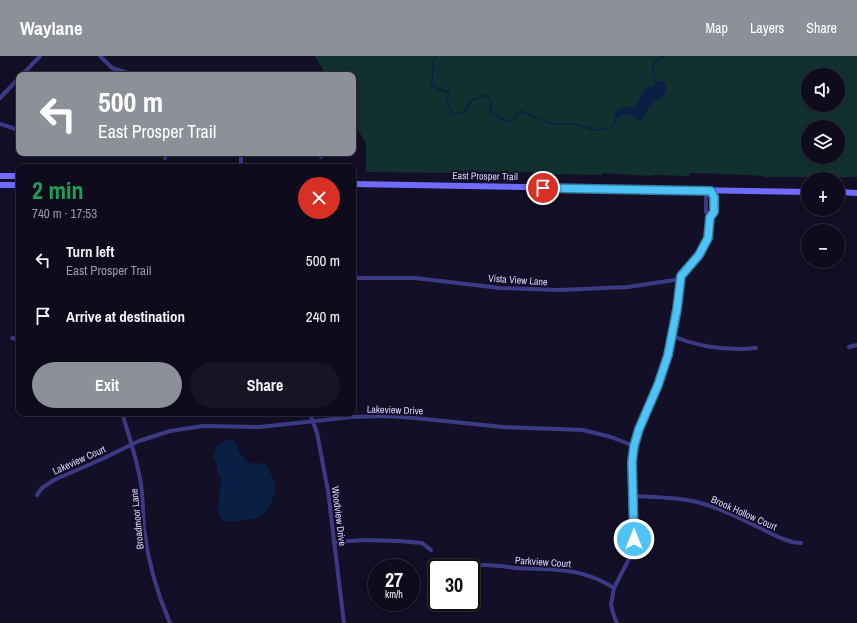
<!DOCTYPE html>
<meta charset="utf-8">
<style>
body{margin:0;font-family:"Archivo Narrow",sans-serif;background:#171425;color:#f1f3f6;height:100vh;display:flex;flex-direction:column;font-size:15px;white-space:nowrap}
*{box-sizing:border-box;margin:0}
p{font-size:13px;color:#9b9ba3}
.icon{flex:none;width:22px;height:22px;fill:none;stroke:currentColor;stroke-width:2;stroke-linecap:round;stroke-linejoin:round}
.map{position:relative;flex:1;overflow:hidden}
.details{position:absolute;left:16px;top:108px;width:340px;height:252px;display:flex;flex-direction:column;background:#0e0b1c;border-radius:8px;box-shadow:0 2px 6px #0003,0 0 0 1px #2e2b3b}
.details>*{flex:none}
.banner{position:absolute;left:16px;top:16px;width:340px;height:84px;border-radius:8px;box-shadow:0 2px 6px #0003,0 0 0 1px #2e2b3b;background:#8c9099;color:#fff;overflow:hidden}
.controls{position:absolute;left:801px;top:12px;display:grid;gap:8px}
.controls a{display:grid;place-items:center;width:44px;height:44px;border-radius:50%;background:#0e0b1c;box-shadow:0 2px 6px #0003,0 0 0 1px #2e2b3b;font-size:20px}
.speed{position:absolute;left:368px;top:503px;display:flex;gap:8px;font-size:20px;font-weight:700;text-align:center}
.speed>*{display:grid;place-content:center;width:52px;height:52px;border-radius:50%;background:#0e0b1c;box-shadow:0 2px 6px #0003,0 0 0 1px #2e2b3b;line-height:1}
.speed small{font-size:10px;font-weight:400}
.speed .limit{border:2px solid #111;border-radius:6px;background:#fff;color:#111}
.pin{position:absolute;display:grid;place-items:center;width:34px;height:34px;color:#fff;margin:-17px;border:2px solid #fff;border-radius:50%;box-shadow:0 1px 4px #0007}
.me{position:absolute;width:44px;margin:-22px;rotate:0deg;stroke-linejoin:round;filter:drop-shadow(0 0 3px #0008)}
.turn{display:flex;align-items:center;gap:14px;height:84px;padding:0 16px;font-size:18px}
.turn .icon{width:52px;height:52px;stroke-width:2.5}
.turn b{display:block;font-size:28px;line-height:34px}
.round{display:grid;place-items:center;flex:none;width:42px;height:42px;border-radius:21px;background:#171425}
.head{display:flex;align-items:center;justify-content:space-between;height:68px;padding:0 16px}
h1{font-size:24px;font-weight:800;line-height:30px;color:#1e9e55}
.button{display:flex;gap:8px;margin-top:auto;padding:8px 16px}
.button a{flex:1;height:46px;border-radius:24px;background:#8c9099;color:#fff;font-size:16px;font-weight:800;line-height:46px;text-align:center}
.button a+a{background:#171425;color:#f1f3f6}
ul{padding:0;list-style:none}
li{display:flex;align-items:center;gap:12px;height:56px;padding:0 16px}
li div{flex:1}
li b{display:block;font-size:15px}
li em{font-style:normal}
header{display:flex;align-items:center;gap:24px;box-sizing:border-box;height:56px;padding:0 20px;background:#8c9099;color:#fff}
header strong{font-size:19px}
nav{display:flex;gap:22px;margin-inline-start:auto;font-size:14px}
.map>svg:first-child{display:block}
.green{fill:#12302f;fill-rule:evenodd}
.water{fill:#0a1f44}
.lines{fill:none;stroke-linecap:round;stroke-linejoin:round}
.stream{stroke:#0a1f44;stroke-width:1.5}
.street{stroke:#3d3a85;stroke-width:4}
.secondary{stroke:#6f6bff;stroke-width:6}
.route-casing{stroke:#337fa1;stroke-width:10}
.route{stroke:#4fc3f7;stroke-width:7}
.labels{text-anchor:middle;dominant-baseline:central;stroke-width:4;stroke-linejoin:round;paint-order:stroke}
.street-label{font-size:10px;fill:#d9d4ff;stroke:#130f26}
</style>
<header>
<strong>Waylane</strong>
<nav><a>Map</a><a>Layers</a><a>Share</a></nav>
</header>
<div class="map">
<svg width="857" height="567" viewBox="0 0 857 567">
<rect width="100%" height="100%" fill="#130f26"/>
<path class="green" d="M315 0H857V121H764L763 120C738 119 714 117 690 117L689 120 651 119V120L602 117V119L543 118V117L520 116V117L453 115 452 117 366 116V87L353 66V19H326ZM808 19H838V49H808ZM808 71H838V101H808Z"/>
<g class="water">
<path d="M659 25 665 26C671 42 657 41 649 51 646 56 644 61 640 66 633 60 627 55 618 62L613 60C617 50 626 51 635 51 639 45 640 36 646 33 649 31 652 31 655 29V26Z"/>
<path d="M225 384H231L237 387 238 394 248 407 265 408C269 415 274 422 275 431 275 442 267 457 257 462 252 464 234 466 228 465 225 465 222 464 220 462L218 453 221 421 217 417V407L213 400 217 390Z"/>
</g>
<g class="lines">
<g class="stream">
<path d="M436 0 433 6 432 30 449 37 446 48 451 53 452 58 464 57 471 45 485 39C494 42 489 50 491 57L509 66 514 64 517 57 521 55 551 68H573L596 74 611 72 617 61"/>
<path d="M656 27C652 14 650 6 664 0"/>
</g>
<g class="street">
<polyline points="100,0 112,12 134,19"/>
<polyline points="22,19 40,0"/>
<polyline points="0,42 19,22"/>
<polyline points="0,68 19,74"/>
<polyline points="165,97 165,102"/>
<polyline points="320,97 321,101"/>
<polyline points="241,111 241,97"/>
<polyline points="353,222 415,222 500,232 560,234 628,231 681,223"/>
<path d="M672 280C699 291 727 295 756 292"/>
<polyline points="12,282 19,283"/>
<polyline points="849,291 857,289"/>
<path d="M122 357C129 380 137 403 141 428 143 443 143 458 144 473 148 506 157 537 170 567"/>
<polyline points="310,357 317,377 328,435 344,567"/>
<polyline points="37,439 42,432 54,424 102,403 139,385 170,375 203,370 260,371 352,361 385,360 415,362 503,371 583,374 611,381 634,390"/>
<path d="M633 440C654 441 677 441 697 446 728 454 754 470 783 483L792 486 801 487"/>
<polyline points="334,486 365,484 399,485 422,487 431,494"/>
<path d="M469 512C474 511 479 509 484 509 495 509 507 511 518 512 555 514 581 511 614 532"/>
<polyline points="617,567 614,560 611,549 614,532 630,501 634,483 632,407 634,390 639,373 658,329 668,299 677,253 681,220 699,199 708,182 710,161 714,156 714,141 711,135 706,141 706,156 710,161"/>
</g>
<g class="secondary">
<polyline points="0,120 19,120"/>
<polyline points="353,128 808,136"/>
<polyline points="0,129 19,129"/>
<polyline points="838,136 857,137"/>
</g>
</g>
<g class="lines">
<defs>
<polyline id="route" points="543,132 711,135 714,141 714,156 710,161 708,182 699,199 681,220 677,253 668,299 658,329 639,373 634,390 632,406 634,483"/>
</defs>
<use href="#route" class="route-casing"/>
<use href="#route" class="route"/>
</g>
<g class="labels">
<g class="street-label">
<text transform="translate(485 120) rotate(1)">East Prosper Trail</text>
<text transform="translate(518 224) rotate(4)">Vista View Lane</text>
<text transform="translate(395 354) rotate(2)">Lakeview Drive</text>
<text transform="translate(79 404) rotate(-24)">Lakeview Court</text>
<text transform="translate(744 457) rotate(24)">Brook Hollow Court</text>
<text transform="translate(339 460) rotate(83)">Woodview Drive</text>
<text transform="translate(137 463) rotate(-96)">Broadmoor Lane</text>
<text transform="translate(543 506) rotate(4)">Parkview Court</text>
</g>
</g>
</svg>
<div class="controls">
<a><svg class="icon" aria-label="sound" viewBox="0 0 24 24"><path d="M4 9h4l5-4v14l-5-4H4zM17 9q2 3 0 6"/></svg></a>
<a><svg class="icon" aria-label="layers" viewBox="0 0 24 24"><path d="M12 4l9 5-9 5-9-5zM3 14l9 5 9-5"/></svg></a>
<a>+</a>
<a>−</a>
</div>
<div class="speed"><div>27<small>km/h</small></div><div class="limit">30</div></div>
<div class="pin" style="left:543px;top:132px;background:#d93025"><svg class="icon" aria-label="arrive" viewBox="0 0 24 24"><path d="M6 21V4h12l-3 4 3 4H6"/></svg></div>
<svg class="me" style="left:634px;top:483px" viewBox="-20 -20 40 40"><circle r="17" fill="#4fc3f7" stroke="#fff" stroke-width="3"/><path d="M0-11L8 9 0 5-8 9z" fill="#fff"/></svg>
<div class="banner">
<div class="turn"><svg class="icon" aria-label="left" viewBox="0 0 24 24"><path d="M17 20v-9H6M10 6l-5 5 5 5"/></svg><div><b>500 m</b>East Prosper Trail</div></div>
</div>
<section class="details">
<div class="head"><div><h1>2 min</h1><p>740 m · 17:53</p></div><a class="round" style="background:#d93025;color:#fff"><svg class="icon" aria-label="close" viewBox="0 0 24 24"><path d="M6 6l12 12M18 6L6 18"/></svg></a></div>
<ul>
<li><svg class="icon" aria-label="left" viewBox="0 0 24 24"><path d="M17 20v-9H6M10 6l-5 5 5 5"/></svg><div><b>Turn left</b><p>East Prosper Trail</p></div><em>500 m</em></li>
<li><svg class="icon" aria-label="arrive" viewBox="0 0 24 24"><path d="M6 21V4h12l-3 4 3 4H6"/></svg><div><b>Arrive at destination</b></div><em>240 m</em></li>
</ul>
<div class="button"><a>Exit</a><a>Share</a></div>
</section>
</div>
